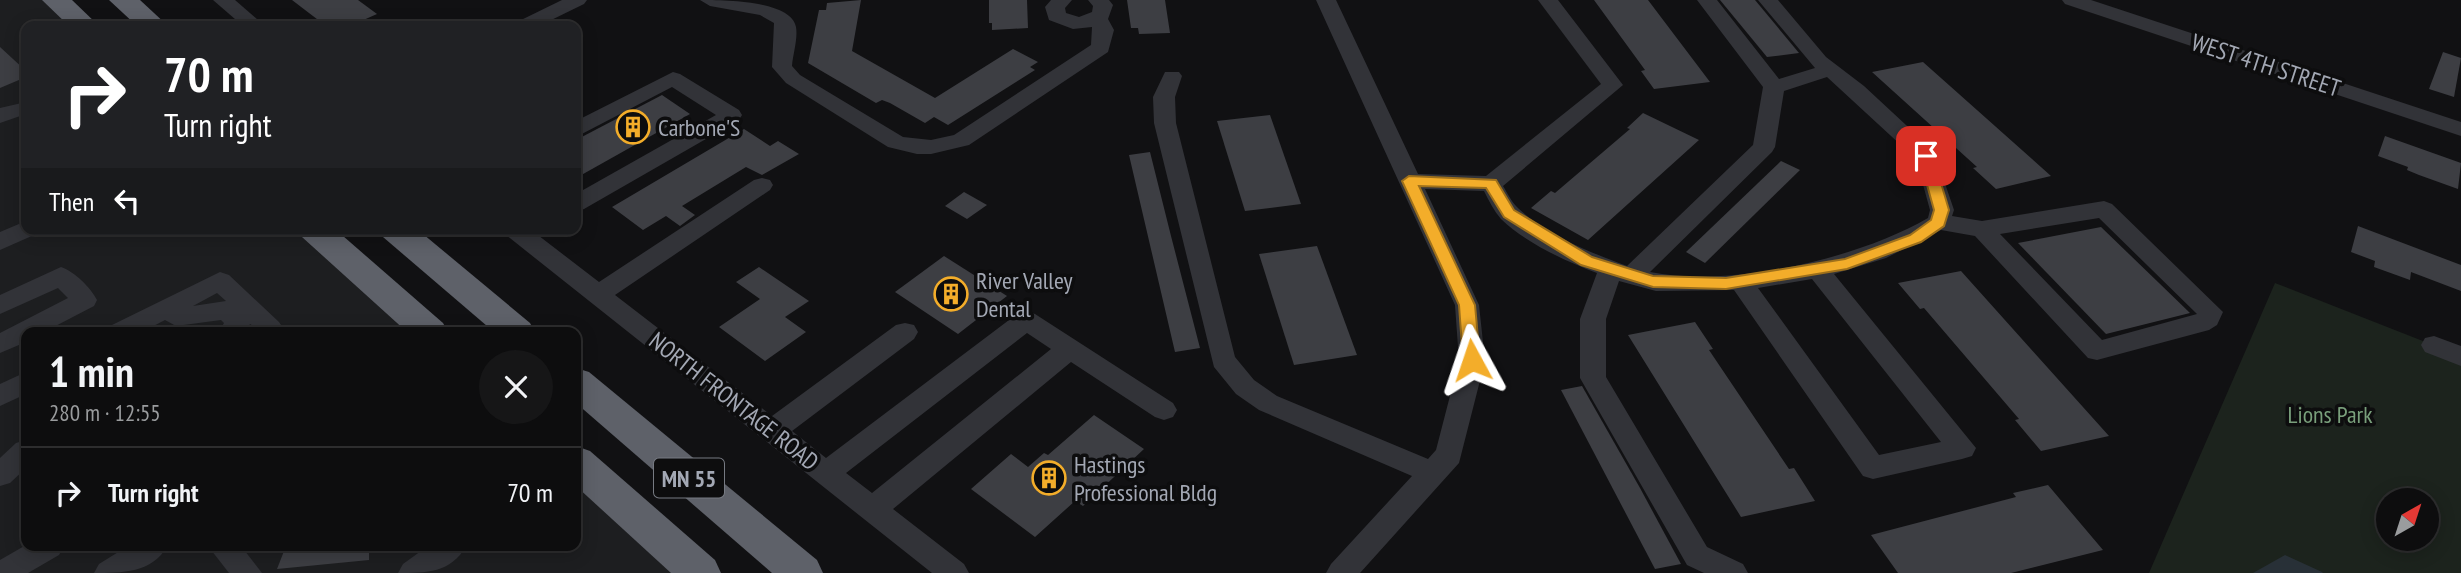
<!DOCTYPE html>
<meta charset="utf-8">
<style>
body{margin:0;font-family:"PT Sans Narrow",sans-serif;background:#161617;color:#f1f3f6;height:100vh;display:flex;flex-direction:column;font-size:26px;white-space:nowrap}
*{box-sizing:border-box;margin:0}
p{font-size:23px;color:#9a9c9e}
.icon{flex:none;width:38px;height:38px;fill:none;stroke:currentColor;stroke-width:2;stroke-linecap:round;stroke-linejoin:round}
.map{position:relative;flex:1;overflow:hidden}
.side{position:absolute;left:21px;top:327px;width:560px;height:224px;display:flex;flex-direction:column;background:#0d0d0e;border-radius:14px;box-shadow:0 4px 18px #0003,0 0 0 2px #2d2d2e}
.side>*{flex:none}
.guide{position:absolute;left:21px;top:21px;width:560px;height:214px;border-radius:14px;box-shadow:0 4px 18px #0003,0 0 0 2px #2d2d2e;background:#202124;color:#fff;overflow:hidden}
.needle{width:46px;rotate:39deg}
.buttons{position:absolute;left:2376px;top:488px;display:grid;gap:14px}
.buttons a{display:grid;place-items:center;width:63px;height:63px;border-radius:50%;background:#0d0d0e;box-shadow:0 4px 18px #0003,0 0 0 2px #2d2d2e;font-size:35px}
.pin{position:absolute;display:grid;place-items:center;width:60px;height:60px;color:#fff;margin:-30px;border-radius:14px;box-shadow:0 4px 10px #0006}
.me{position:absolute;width:77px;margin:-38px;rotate:355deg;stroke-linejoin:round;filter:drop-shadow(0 0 5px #0008)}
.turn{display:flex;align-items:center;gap:24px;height:147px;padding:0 28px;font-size:32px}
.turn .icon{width:91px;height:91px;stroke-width:2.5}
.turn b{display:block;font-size:49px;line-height:60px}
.then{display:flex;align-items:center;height:66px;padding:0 28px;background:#0003;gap:14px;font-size:26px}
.round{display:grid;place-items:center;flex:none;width:74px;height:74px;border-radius:37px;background:#161617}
.headline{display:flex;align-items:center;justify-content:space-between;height:119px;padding:0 28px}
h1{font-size:42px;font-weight:700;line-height:52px}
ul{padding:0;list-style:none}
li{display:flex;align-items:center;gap:21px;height:91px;padding:0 28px;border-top:2px solid #2d2d2e}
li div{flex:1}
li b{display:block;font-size:26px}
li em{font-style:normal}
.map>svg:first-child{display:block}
.built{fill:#1d1e20}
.green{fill:#1c231d;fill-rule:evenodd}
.water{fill:#283037}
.building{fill:#3d3e43}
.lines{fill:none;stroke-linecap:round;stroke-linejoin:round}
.minor{fill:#323338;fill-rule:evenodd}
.highway{fill:#5e6169;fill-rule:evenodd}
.route{fill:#f3ad2a;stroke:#9e701b;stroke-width:2}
.labels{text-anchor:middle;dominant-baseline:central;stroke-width:7;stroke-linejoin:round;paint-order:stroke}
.shield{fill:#0d0d0e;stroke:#767a82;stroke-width:2}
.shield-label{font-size:23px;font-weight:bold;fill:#a3a8b4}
.street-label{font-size:24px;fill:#a3a8b4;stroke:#0d0d0e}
.poi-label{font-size:24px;fill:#a3a8b4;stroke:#0d0d0e;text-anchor:start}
.park-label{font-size:24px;fill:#799f7b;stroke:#0d0d0e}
</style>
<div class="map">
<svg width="2461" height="573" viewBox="0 0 2461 573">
<rect width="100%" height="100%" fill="#111113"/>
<polygon class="built" points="0,0 56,0 85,26 26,26 26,229 314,229 430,332 26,332 26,546 576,546 576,462 700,573 0,573"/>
<path class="green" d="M2275 283 2461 356V573H2149ZM2389 500H2427V539H2389Z"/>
<polygon class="water" points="2285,555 2322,572 2323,573 2253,573"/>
<g class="building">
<polygon points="292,0 358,0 377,14 350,26 326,26"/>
<polygon points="861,0 852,51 935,98 1013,49 1038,62 1030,67 1035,70 948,125 934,117 925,123 890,103 882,100 876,103 808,63 819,10 826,10 827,3"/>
<polygon points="989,0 1027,0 1028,28 992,30 992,23 989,23"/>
<polygon points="1127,0 1165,0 1170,33 1139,34 1138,28 1131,28"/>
<polygon points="1594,0 1648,0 1710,82 1654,89 1641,71 1645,70"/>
<polygon points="1720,0 1755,0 1799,53 1767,57"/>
<polygon points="0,47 26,71 26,77 0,88"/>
<polygon points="2443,52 2461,58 2454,97 2429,89"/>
<polygon points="1923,62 2051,176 1996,189 1973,168 1977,167 1872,72"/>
<polygon points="662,95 690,114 576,178 576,140"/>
<polygon points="1643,113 1699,140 1588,240 1531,208 1551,191 1555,193 1630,129 1627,128"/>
<polygon points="1270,115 1301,204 1245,211 1217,121"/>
<polygon points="744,129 770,146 778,141 799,154 762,175 746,167 682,206 695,215 680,226 666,216 643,230 612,207"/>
<polygon points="2385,136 2461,163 2458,189 2419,175 2407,170 2408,167 2378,156"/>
<polygon points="1150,152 1171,236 1200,348 1175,352 1129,155"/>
<polygon points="1781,161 1800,170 1705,263 1686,252"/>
<polygon points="964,192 987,205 967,219 945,206"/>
<polygon points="2358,226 2461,265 2461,291 2411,272 2410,280 2374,267 2375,261 2351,252"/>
<polygon points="2101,227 2159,283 2190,313 2106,334 2018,243"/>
<polygon points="1317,246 1357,355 1294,365 1259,254"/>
<polygon points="944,256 1007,296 958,334 895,292"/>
<polygon points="759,267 809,301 785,317 806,332 765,361 719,327 760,299 736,282"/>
<polygon points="1961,271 2109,436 2041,451 2015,420 2019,419 1924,308 1920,309 1898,283"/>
<polygon points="1695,322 1713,349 1709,350 1789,469 1794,468 1815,501 1741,517 1628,335"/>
<polygon points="1582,386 1640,488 1681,564 1655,569 1561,390"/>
<polygon points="1094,415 1144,449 1083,506 1075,501 1035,537 971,489 1011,454 1028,467 1044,453 1048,455"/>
<polygon points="2048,485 2103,550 2011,573 1898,573 1871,535 2016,497 2013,493"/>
<polygon points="286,546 369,546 369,560 277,569"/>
</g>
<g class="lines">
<g class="minor">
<polygon points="213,0 235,0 265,26 243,26"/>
<polygon points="562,0 587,0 584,4 539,26 514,26 517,22"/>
<path d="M700 0C723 0 791 0 796 27 798 39 793 54 792 66L800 75 903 137 931 140 954 135 1091 45 1092 27 1073 29 1049 20 1045 7 1051 0H1072L1065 8 1066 13 1079 17 1092 12 1093 6 1088 0H1109L1113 5 1108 19 1114 30 1108 52 969 145 931 154H917L888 147 786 83 772 67 774 23 760 15 710 6Z"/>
<path d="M1316 0H1336L1418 174 1486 176 1601 84 1538 0H1558L1623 85 1503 186C1508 194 1512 203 1519 209 1548 236 1592 253 1627 266L1753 145 1763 87 1697 0H1717L1779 79 1815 68 1758 0H1778L1826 57 1864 86 1934 151 1954 210 1952 216 1982 221 2104 201 2112 204 2223 312 2217 325 2209 330 2097 360 2088 358 1975 236 1941 230 1886 258 1834 274 1976 448 1972 456 1962 459 1873 479 1863 476 1734 290 1656 291 1619 281 1606 319V377L1707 547 1743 564 1748 573H1704L1687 565 1580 378V319L1597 273C1565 261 1526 243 1501 219 1494 211 1489 201 1484 191L1425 189 1479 305 1485 361 1459 463 1360 573H1326L1331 564 1412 476 1259 410 1236 394 1214 367 1154 123 1153 97 1165 72H1179L1182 76 1175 97 1176 123 1235 357 1254 380 1277 396 1428 459 1436 450 1459 361 1455 305ZM1827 77 1916 159 1930 210 1928 218C1857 259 1732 288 1650 272L1772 152 1775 147 1784 91ZM2099 218 2197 314 2102 340 2000 234ZM1812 279 1941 442 1879 455 1758 288Z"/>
<polygon points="2062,0 2091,0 2461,122 2461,136 2065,4"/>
<polygon points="673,72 680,74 739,110 742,115 739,120 584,209 576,212 576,194 716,115 672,87 576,137 576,121"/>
<polygon points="26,102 26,114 0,123 0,108"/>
<path d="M762 178 770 180 773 185 770 190 615 295 772 416 896 325 905 323 914 325 918 332 914 339 792 431 826 458 1017 314 1026 311 1035 314 1173 403 1177 410 1173 417 1164 420 1155 417 1071 362 893 509 964 564 969 573H932L506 235 502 229H530L599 282 754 180ZM1027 333 1051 349 872 493 846 473Z"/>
<polygon points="26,221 26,229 38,229 34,235 0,250 0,232"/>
<path d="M61 267C75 272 90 287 97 300L94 306 44 332H26V342L0 353V333L68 298 58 288 0 314V295Z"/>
<path d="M220 272 229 275 279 322 283 328 280 332H250L253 326 250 324 245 332H219L224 323 221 320 176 326 165 320 142 332H108L112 325ZM217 293 226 301 193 306Z"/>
<polygon points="2434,336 2461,346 2461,366 2425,352 2421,345 2425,338"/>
<polygon points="26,372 26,394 0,406 0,384"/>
<polygon points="26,440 26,468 10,483 0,486 0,458 16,443"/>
<polygon points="26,545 64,546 59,555 28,573 0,573 0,560"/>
<path d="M128 546H167C153 573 121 573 94 573L99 564Z"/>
<polygon points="208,546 241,546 262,573 229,573"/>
<path d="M428 546H466C451 573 426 573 398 573L403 564Z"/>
</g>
<g class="highway">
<polygon points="42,0 72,0 99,26 69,26"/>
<polygon points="109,0 140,0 168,26 137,26"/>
<polygon points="297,229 335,229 443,323 448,332 407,332 302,237"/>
<polygon points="378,229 417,229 530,323 535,332 494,332 383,237"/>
<polygon points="576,368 589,372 817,560 823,573 772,573 576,403"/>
<polygon points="576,446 590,451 715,560 721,573 671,573 576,486"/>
</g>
</g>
<polygon class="route" points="1926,151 1933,156 1949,210 1944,226 1921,242 1847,269 1726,289 1653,287 1581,265 1504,217 1486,188 1419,186 1475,305 1480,360 1472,367 1463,360 1459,305 1402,181 1409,176 1496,180 1514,210 1592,257 1653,276 1726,278 1845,259 1910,235 1931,220 1934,210 1919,156"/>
<defs>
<symbol id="building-ring" viewBox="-11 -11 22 22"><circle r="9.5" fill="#0d0d0e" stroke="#f3ad2a" stroke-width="1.5"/><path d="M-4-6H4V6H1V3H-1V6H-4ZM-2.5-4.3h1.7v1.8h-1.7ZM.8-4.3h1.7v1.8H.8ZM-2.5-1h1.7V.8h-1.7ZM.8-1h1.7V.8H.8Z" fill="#f3ad2a"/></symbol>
</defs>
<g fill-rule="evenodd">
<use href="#building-ring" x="614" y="108" width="38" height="38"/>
<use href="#building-ring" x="932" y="275" width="38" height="38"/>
<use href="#building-ring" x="1030" y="459" width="38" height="38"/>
</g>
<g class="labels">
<rect class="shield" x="654" y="458.5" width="70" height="39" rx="5"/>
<g class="shield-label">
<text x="689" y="478">MN 55</text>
</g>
<g class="street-label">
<text transform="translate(2266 65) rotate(18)">WEST 4TH STREET</text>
<text transform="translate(734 401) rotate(38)">NORTH FRONTAGE ROAD</text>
</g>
<g class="poi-label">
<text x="658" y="127">Carbone'S</text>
<text x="976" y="280">River Valley<tspan x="976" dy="28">Dental</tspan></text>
<text x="1074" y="464">Hastings<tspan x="1074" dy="28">Professional Bldg</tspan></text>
</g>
<g class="park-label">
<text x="2330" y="414">Lions Park</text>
</g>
</g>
</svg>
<div class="buttons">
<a><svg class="needle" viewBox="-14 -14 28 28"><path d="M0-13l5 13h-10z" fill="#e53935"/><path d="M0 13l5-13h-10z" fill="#9a9c9e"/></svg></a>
</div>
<div class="pin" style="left:1926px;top:156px;background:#d93025"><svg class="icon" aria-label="arrive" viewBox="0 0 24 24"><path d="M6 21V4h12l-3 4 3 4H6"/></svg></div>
<svg class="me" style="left:1472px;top:360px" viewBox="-20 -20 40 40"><path d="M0-17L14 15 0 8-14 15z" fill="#f3ad2a" stroke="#fff" stroke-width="4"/></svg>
<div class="guide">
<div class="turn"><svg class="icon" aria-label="right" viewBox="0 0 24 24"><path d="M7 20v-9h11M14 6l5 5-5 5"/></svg><div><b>70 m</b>Turn right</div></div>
<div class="then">Then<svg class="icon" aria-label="left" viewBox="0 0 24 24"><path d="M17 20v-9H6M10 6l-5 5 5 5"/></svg></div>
</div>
<section class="side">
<div class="headline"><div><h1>1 min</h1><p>280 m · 12:55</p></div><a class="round"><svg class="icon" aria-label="close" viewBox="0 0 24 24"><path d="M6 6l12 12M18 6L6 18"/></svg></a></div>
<ul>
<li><svg class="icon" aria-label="right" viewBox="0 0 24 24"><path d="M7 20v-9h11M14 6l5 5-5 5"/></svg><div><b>Turn right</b></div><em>70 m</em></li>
</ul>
</section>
</div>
